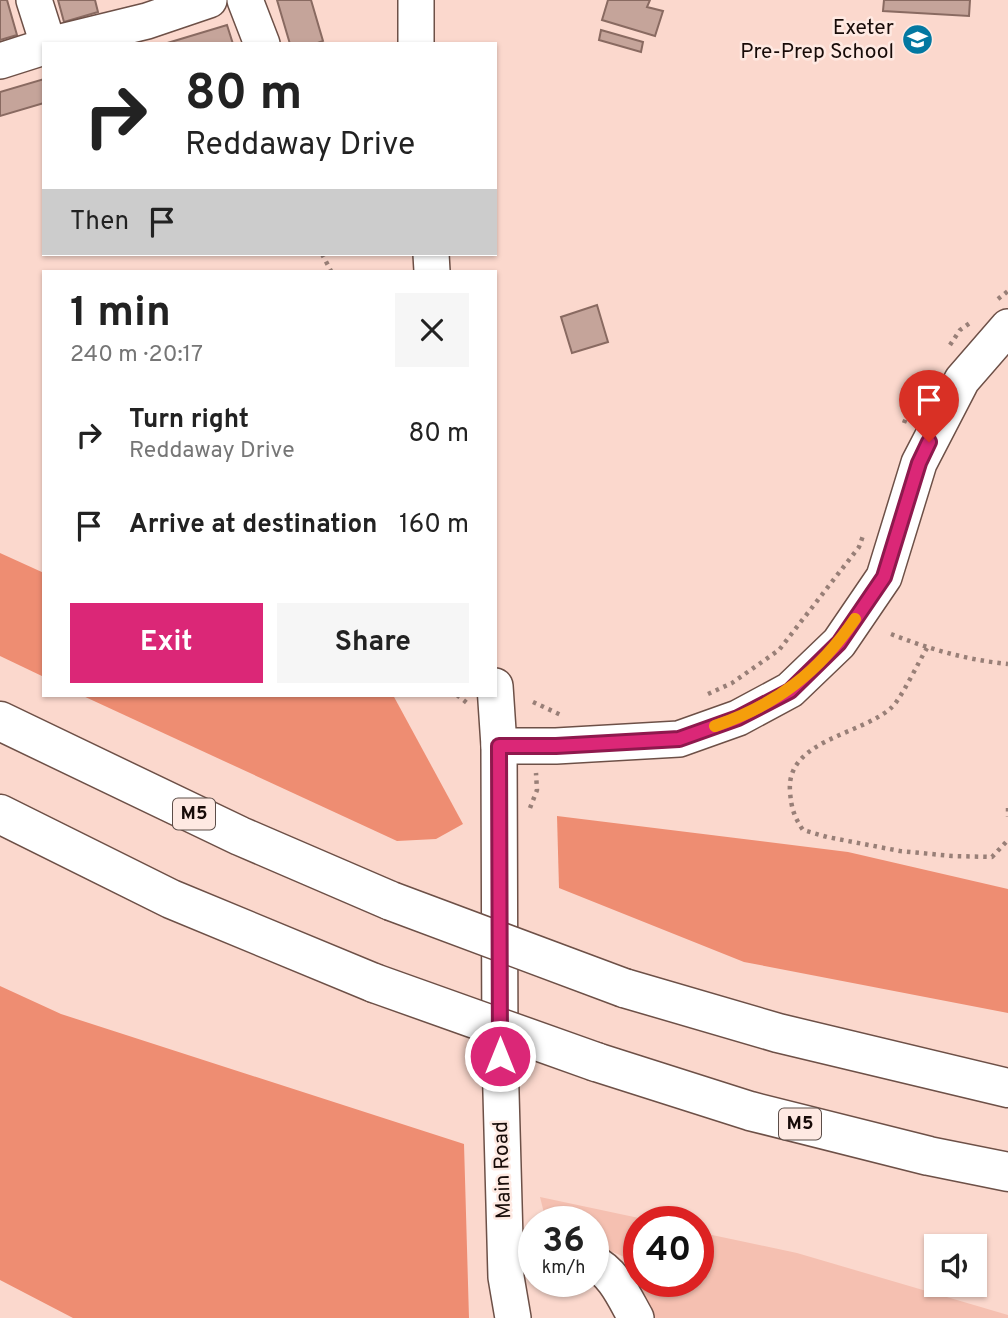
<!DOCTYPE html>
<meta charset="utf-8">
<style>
body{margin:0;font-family:Overpass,sans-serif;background:#f6f6f6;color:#222;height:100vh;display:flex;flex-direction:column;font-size:26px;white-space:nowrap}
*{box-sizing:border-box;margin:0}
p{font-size:23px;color:#767676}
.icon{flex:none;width:38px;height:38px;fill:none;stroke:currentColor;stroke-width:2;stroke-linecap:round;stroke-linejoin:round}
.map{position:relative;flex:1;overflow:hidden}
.details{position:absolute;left:42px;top:270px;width:455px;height:427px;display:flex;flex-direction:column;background:#fff;border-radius:0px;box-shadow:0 2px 5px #0004}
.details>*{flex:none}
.hud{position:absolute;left:42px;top:42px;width:455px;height:214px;border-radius:0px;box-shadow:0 2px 5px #0004;background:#fff;color:#222;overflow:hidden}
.tools{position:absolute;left:924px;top:1234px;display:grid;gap:14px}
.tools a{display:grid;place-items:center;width:63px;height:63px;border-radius:0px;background:#fff;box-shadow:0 2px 5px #0004;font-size:35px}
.speed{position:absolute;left:518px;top:1206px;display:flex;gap:14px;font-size:35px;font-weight:700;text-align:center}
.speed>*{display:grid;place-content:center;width:91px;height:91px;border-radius:50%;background:#fff;box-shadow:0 2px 5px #0004;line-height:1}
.speed small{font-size:18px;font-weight:400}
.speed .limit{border:10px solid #d22;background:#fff;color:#111}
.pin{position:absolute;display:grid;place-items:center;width:60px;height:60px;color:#fff;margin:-72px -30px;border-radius:50% 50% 50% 0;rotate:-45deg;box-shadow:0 0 7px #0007}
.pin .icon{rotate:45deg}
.me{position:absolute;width:77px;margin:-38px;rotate:0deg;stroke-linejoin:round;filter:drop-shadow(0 0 5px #0008)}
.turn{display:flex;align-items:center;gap:24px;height:147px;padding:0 28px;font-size:32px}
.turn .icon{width:91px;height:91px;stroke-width:2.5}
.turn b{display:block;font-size:49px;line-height:60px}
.then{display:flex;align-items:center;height:66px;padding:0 28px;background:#0003;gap:14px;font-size:26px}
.round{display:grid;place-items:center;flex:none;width:74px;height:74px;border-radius:0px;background:#f6f6f6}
.summary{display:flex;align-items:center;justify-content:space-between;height:119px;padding:0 28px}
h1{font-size:42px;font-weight:700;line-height:52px}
.action{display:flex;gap:14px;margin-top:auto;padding:14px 28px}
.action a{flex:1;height:80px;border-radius:0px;background:#db2777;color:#fff;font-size:28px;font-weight:700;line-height:80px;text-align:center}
.action a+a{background:#f6f6f6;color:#222}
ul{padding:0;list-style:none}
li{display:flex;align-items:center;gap:21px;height:91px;padding:0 28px}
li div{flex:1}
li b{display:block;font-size:26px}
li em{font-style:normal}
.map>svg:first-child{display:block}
.green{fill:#f5c0b1}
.forest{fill:#ee8d72}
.building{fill:#c5a49a;stroke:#896a61;stroke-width:2}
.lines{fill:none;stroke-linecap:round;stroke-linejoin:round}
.minor-casing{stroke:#6d5047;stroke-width:38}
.highway-casing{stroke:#6d5047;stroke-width:41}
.path{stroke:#987f77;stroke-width:4.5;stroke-dasharray:3.5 5;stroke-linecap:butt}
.minor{stroke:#fff;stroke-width:35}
.highway{stroke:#fff;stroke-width:38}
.highway-bridge-casing{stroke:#6d5047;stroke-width:41;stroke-linecap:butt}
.highway-bridge{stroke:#fff;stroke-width:38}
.route-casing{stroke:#8e194d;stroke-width:18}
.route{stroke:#db2777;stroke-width:12}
.slow{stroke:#f59e0b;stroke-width:12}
.labels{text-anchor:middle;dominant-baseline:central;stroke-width:5;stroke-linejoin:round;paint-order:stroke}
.shield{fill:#fee9e2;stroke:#5c4e49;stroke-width:2}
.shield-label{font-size:19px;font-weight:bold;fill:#170b08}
.poi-label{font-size:21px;fill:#170b08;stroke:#fee9e2;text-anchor:end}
.street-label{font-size:21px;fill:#170b08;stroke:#fee9e2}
</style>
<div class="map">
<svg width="1008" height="1318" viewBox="0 0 1008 1318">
<rect width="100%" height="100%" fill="#fbd8cd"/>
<g class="green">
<polygon points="540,1197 653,1221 639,1222 639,1263 593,1244 593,1222 546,1221"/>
<polygon points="698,1232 797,1253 1008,1315 1008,1318 648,1318 634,1289 639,1281 698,1281"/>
</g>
<g class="forest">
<polygon points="0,553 44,573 44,677 0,656"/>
<polygon points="81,695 393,695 463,824 436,839 397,841"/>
<polygon points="557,816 848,852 1008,889 1008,1013 744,962 559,888"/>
<polygon points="0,986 61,1014 464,1144 469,1318 73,1318 0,1280"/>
</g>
<g class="building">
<polygon points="0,0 7,0 17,35 0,40"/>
<polygon points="58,0 95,0 98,12 64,22"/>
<polygon points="277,0 311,0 323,41 315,44 290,44"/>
<polygon points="608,0 650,0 647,7 663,11 655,36 602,20"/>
<polygon points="884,0 970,0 969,16 883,11"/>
<polygon points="227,25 233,44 164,44"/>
<polygon points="601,30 643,42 641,52 599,40"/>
<polygon points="44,79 44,103 0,116 0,92"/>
<polygon points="597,305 608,342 572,353 561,317"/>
</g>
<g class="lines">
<defs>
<g id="minor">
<polyline points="34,0 48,44"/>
<polyline points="245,0 262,44"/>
<polyline points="416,0 416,44"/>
<polyline points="53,44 147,21 209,0"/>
<polyline points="0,61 44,47"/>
<polyline points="431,254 432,271"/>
<polyline points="495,686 499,746 500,1056 506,1277 513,1318"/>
<polyline points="499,746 556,746 679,739 738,718 790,690 839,643 884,577 919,463 962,380 1008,327"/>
<path d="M593 1263C614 1272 625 1299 636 1318"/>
</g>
<g id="highway">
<polyline points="0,721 240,836 391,901"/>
<polyline points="0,814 171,899 374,983"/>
<polyline points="624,988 778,1033 1008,1088"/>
<polyline points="596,1062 750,1111 929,1156 1008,1172"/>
</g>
</defs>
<use href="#minor" class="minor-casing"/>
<use href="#highway" class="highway-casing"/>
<g class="path">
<polyline points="322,254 331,271"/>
<polyline points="998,299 1008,291"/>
<polyline points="950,345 960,330 970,323"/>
<polyline points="904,423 914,397 925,381"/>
<path d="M891 634C929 649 967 660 1008 664"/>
<path d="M927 648C919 661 900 701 891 708 861 735 786 740 790 791 791 807 794 817 803 830L827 837 900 851 952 856 992 857 1008 840"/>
<polyline points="708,694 732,683 779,650 859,547 864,533"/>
<polyline points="457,695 467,703"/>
<polyline points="533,702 561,715"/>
<polyline points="530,808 537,790 536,773"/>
<polyline points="1008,808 1008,817"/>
</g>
<use href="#minor" class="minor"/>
<use href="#highway" class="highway"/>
<defs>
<g id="highway-bridge">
<polyline points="391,901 624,988"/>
<polyline points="374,983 596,1062"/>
</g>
</defs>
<use href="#highway-bridge" class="highway-bridge-casing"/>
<use href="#highway-bridge" class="highway-bridge"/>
</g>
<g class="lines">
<defs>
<polyline id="route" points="500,1056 499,746 556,746 679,739 738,718 790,691 839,643 884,577 919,463 929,442"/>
</defs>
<use href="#route" class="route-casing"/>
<use href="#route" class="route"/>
<path class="slow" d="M715 726C776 705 819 672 855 619"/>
</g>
<defs>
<symbol id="school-disc" viewBox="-11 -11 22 22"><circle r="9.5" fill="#0378a1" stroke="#fee9e2"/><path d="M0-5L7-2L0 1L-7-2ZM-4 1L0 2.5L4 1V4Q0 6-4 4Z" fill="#fff"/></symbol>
</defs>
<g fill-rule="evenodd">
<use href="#school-disc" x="900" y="22" width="35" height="35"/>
</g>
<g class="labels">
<g class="shield">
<rect x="173" y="798.5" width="42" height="31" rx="5"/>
<rect x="779" y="1108.5" width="42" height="31" rx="5"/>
</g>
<g class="shield-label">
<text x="194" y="814">M5</text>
<text x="800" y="1124">M5</text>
</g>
<g class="poi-label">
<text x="894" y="28">Exeter<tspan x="894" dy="24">Pre-Prep School</tspan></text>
</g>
<g class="street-label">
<text transform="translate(503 1170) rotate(-92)">Main Road</text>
</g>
</g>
</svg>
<div class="tools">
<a><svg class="icon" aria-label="sound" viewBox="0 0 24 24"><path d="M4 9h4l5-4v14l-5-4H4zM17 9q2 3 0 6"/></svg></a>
</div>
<div class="speed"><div>36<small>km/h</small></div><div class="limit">40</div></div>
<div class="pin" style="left:929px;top:442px;background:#d93025"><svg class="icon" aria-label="arrive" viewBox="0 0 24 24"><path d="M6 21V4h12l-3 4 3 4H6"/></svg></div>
<svg class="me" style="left:500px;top:1056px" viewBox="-20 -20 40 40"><circle r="17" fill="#db2777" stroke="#fff" stroke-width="3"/><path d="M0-11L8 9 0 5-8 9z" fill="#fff"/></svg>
<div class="hud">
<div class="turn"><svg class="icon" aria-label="right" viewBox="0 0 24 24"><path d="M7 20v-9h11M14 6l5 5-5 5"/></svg><div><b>80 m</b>Reddaway Drive</div></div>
<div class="then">Then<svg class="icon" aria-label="arrive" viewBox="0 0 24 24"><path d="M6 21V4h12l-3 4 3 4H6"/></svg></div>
</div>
<section class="details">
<div class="summary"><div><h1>1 min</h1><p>240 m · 20:17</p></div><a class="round"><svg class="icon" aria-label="close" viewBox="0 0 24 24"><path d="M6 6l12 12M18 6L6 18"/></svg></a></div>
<ul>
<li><svg class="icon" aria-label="right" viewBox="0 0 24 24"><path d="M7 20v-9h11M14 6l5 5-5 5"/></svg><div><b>Turn right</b><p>Reddaway Drive</p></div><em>80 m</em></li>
<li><svg class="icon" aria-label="arrive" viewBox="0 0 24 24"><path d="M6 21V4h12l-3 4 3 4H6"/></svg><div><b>Arrive at destination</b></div><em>160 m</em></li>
</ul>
<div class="action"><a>Exit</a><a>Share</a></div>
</section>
</div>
